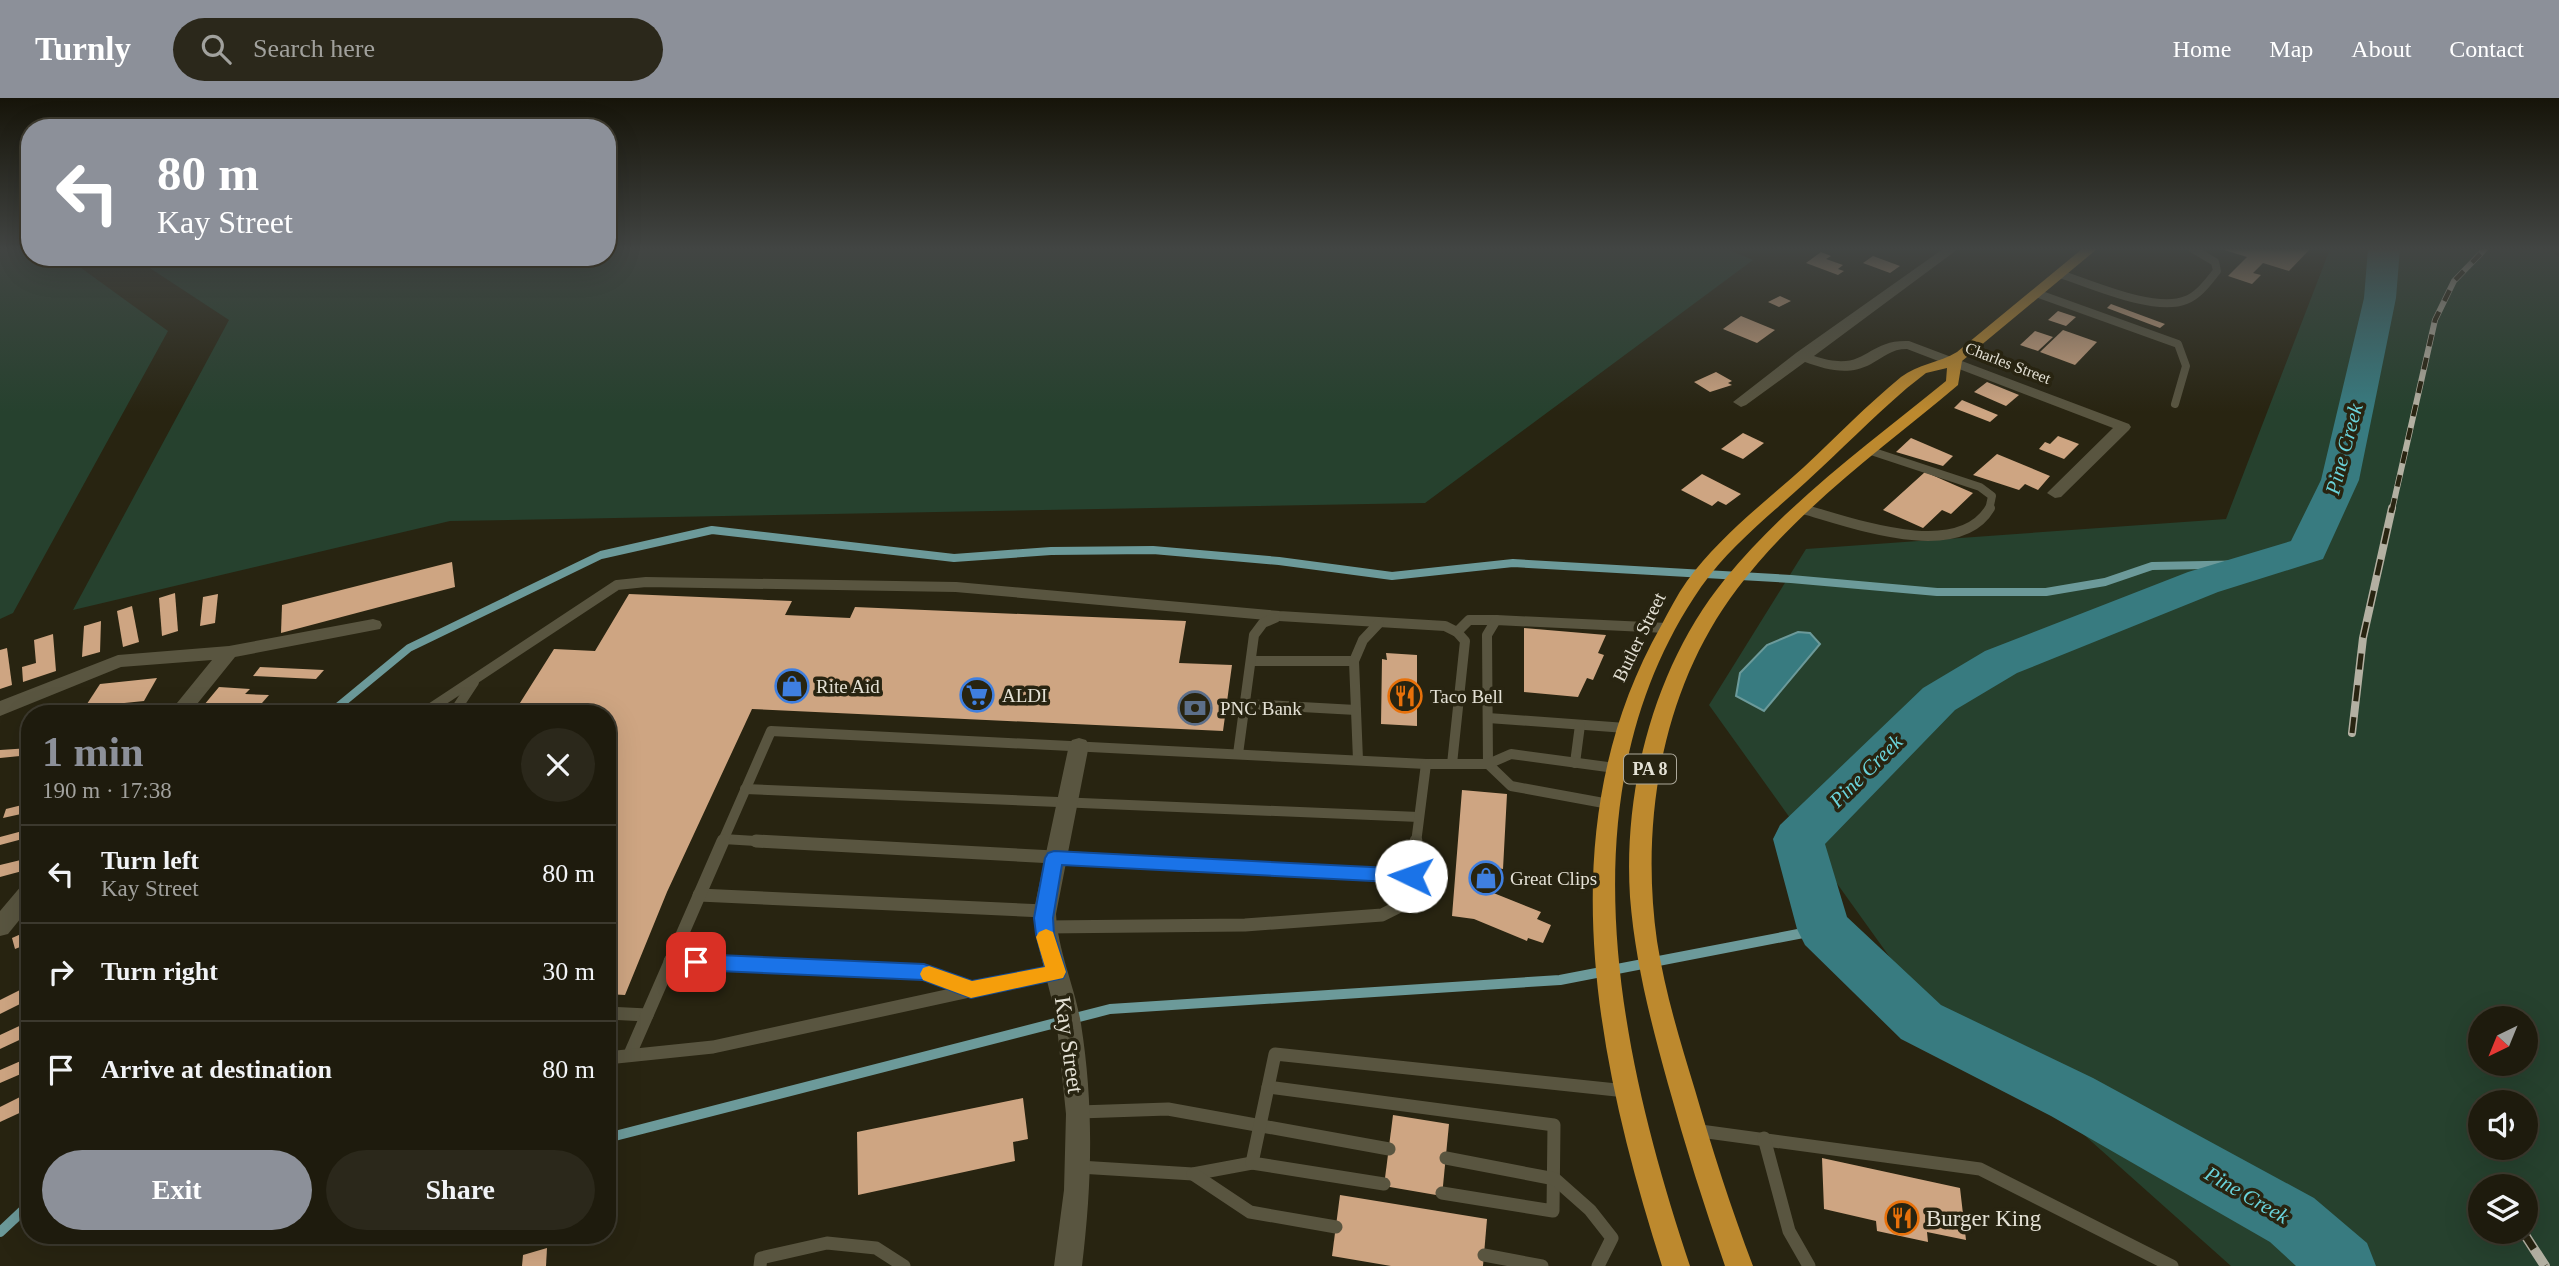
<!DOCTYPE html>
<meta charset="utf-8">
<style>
body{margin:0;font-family:"Times New Roman",serif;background:#2b281b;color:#f1f3f6;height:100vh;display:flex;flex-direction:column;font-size:26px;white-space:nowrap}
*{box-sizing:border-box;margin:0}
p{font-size:23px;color:#a1a19d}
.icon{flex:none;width:38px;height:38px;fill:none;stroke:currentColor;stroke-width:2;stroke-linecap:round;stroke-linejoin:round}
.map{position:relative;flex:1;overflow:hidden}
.details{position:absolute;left:21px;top:607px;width:595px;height:539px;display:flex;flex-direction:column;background:#1e1b0d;border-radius:28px;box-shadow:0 7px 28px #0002,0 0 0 2px #3c392e}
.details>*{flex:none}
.banner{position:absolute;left:21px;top:21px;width:595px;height:147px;border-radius:28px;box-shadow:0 7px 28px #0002,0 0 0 2px #3c392e;background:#8c9099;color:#fff;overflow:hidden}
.needle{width:46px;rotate:223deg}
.tools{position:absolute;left:2468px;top:908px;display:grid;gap:14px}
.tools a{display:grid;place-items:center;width:70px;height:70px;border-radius:50%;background:#1e1b0d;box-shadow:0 7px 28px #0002,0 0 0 2px #3c392e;font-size:35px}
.pin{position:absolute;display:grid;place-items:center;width:60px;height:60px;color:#fff;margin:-30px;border-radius:14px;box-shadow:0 4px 10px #0006}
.me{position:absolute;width:77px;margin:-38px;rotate:273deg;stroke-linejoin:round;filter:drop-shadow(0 0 5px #0008)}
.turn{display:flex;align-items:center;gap:24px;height:147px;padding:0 21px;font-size:32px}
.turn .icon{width:91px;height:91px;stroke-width:2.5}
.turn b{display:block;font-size:49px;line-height:60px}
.round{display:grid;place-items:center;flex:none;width:74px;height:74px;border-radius:37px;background:#2b281b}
.head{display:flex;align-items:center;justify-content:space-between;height:119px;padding:0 21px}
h1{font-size:42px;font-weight:700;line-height:52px;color:#8c9099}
.cta{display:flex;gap:14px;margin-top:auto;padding:14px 21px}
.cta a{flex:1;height:80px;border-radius:42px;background:#8c9099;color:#fff;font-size:28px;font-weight:700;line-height:80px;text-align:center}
.cta a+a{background:#2b281b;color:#f1f3f6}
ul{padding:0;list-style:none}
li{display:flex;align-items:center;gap:21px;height:98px;padding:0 21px;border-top:2px solid #3c392e}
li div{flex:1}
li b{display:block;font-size:26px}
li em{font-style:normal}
header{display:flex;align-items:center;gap:42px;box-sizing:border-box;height:98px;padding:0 35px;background:#8c9099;color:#fff}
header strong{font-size:33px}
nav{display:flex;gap:38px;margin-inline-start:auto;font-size:24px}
.search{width:490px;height:63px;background:#2b281b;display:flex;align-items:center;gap:18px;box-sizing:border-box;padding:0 24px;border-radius:38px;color:#a1a19d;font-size:26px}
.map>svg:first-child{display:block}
.green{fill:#26412e;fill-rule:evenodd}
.water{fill:#387b80;stroke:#6c9a9a;stroke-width:2}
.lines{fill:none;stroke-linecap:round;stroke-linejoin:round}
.stream-far1{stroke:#6c9a9a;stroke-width:8}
.stream{stroke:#6c9a9a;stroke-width:10}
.river{fill:#387b80;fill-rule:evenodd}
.building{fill:#cea582}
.service-far2{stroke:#595540;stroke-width:8}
.service-far1{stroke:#595540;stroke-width:10}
.service{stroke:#595540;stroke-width:13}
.minor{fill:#595540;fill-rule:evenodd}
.trunk{fill:#bd892e;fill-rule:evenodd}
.rail-far2-casing{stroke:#b3b0a2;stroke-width:6}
.rail-far1-casing{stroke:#b3b0a2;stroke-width:8}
.rail-casing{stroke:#b3b0a2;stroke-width:10}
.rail-far2{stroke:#282411;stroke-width:4.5;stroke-dasharray:12;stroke-linecap:butt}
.rail-far1{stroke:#282411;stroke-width:5;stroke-dasharray:16;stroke-linecap:butt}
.rail{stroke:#282411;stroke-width:7;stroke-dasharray:20;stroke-linecap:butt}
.route{fill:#1a73e8;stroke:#114b97;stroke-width:2}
.slow{fill:#f59e0b}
.labels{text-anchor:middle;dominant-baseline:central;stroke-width:7;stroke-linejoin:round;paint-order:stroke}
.far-street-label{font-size:16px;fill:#e4e1d5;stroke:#282411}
.shield{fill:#282411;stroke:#aca89a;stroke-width:2}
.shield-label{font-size:18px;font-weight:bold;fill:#e4e1d5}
.street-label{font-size:19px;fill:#e4e1d5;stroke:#282411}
.poi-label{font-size:19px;fill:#e4e1d5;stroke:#282411;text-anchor:start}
.water-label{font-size:21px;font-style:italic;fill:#6ad3db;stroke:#282411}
.near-street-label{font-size:23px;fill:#e4e1d5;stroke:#282411}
.near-poi-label{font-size:23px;fill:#e4e1d5;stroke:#282411;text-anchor:start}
</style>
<header>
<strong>Turnly</strong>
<div class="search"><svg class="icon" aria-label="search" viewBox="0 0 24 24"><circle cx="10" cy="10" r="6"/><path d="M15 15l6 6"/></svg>Search here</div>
<nav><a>Home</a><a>Map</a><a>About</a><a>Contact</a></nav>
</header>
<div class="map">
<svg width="2559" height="1168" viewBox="0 0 2559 1168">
<rect width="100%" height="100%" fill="#282411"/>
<g class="green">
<polygon points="0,151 30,151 30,159 66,159 168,233 13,515 0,521"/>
<polygon points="607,151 1727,151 1753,162 1425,405 450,423 73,512 229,222 133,159 607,159"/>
<path d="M2330 151H2548L2559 159V1168H2231L1899 872 1709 607 1806 451 2226 421ZM2480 920H2525V966H2480ZM2480 1004H2525V1050H2480ZM2480 1088H2525V1134H2480Z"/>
</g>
<polygon class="water" points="1798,534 1810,535 1820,546 1764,613 1736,598 1740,575 1767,547"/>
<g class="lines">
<polyline class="stream-far1" points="329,616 409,550 601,457 712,432 954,460 1051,453 1153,452 1279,463 1392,478 1513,465 1791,481 1937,494 2046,494 2105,484 2152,468 2260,466"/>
<g class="stream">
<polyline points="607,1040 1110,911 1560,882 1824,831"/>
<polyline points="0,1134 30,1106"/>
</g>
<polygon class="river" points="2368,151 2400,151 2396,200 2359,382 2323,461 2218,494 2017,575 1955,612 1825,746 1847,819 1941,907 2093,980 2314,1100 2367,1145 2376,1168 2296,1168 2270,1144 2051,1018 1901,941 1805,847 1797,831 1773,741 1780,727 1923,590 1985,553 2188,474 2291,443 2321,382 2364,200"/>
</g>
<g class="building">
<polygon points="2221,151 2310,151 2289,173 2263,165 2253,175 2261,177 2252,186 2228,178 2247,159"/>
<polygon points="1821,154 1831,158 1826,161 1843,167 1838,171 1844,173 1838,177 1806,165"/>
<polygon points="1873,158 1900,168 1890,175 1863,165"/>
<polygon points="1780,198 1791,203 1779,209 1768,204"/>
<polygon points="2111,206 2165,226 2160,230 2107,210"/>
<polygon points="2058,213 2076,219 2066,228 2048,222"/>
<polygon points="1741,218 1775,232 1757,245 1723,231"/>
<polygon points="2063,232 2097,244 2075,267 2040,254"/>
<polygon points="2035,233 2053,239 2038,253 2020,247"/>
<polygon points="1716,274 1732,283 1728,285 1732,287 1710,294 1694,284"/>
<polygon points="1987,284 2019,297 2006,308 1974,294"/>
<polygon points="1962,302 1998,317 1990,324 1954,310"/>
<polygon points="1743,335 1764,345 1743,361 1721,351"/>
<polygon points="2058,338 2079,346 2064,361 2039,351 2045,344 2050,346"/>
<polygon points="1911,340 1953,358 1943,368 1896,354"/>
<polygon points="1997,356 2050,378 2038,392 2025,386 2019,392 1973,377"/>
<polygon points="1925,374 1973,395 1951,416 1942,412 1923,430 1883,412"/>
<polygon points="1702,376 1741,396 1726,407 1718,403 1712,408 1681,392"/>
<polygon points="452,464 455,489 281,535 282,507"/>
<polygon points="175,495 178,533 162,538 159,500"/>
<polygon points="218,496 215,525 200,528 203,499"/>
<polygon points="629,496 792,503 785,517 850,520 855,509 1186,523 1179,565 1232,567 1223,633 752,611 667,794 625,897 607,896 607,616 513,616 554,551 595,553"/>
<polygon points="132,508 139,544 123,549 117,513"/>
<polygon points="101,523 100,554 82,559 84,528"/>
<polygon points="1524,530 1606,537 1598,555 1604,557 1593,582 1587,580 1578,599 1524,594"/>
<polygon points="53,536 56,573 23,584 22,569 36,565 34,542"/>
<polygon points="7,550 12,587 0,591 0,552"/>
<polygon points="1386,555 1417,557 1417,628 1381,626 1382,561 1387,562"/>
<polygon points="260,569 324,572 316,581 253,578"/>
<polygon points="157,580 144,603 85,609 100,586"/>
<polygon points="219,589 250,591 245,596 269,597 262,605 282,607 274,616 199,613"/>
<polygon points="154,605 152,616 112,616 112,615"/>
<polygon points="30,650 30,657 0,660 0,652"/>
<polygon points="1462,692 1507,696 1503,771 1492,769 1491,794 1541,814 1537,821 1551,827 1543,845 1528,840 1527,843 1474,821 1452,818"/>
<polygon points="30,705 30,714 3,720 6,711"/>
<polygon points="30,731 30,739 0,747 0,739"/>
<polygon points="29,760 26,772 0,779 0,767"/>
<polygon points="30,832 30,845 15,851 12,840"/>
<polygon points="30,887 30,901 0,916 0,902"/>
<polygon points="30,923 30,937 0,951 0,937"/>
<polygon points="30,959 30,972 0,985 0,972"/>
<polygon points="26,996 28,1011 0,1024 0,1009"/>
<polygon points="1023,1000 1028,1041 1013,1044 1015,1063 858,1097 857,1034"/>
<polygon points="1393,1017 1449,1026 1442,1098 1384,1088"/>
<polygon points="1822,1060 1960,1090 1966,1142 1927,1134 1928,1144 1877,1133 1876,1123 1824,1111"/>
<polygon points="1340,1097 1487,1121 1483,1168 1391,1168 1332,1158"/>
<polygon points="547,1150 546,1168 522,1168 523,1157"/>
</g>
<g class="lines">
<g class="service-far2">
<path d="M2060 176C2091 186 2155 215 2186 202 2199 197 2208 184 2217 173L2215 164 2193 151"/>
<polyline points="2036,195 2178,246 2186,268 2175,306"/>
<polyline points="1871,353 1980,389 1992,398 1989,412"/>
<polyline points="1803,411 1807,412"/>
</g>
<g class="service-far1">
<path d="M1803 411C1850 424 1958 465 1990 410"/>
<polyline points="1457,534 1469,522 1496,522"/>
<polyline points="1251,563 1354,563"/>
<polyline points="1245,606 1356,612"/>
<polyline points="422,616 617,487 646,484 956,489 1279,518 1445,528 1457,534 1465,543 1452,666"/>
<polyline points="453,616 474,584"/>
<polyline points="1488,620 1626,630"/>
<polyline points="1238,656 1254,537 1263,525 1275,520"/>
<polyline points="1358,662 1354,563 1363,542 1379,525"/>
<polyline points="1575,665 1580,627"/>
<polyline points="745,691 1419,719"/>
<polyline points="1609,706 1511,688 1488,666 1487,537 1496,522 1667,530"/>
<polyline points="723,741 788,745"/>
<polyline points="722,745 771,633 1426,666 1488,666 1511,656 1615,670"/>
<polyline points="1416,745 1426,666"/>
</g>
<g class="service">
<polyline points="756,743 1411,778"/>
<polyline points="699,797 1044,813"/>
<polyline points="1045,829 1245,827 1382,817 1404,806 1409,798 1416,743"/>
<polyline points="670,863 924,874 971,892"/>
<polyline points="607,915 647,917"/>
<polyline points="630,956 723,743"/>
<polyline points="607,960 713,949 1056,874"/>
<polyline points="1268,989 1554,1027 1553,1113 1442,1095"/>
<polyline points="1079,1014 1168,1011 1389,1051"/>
<polyline points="1693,1032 1980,1071 2172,1168"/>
<polyline points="1764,1040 1789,1133 1809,1168"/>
<polyline points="1446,1060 1555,1081 1590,1112 1612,1140 1598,1168"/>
<polyline points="1079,1069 1193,1076 1252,1065"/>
<polyline points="1193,1076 1250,1114 1336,1129"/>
<polyline points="1384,1086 1252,1065 1275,956 1626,993"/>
<polyline points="1484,1157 1542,1168"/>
<polyline points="760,1168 761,1160 827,1145 876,1150 904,1168"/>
</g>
<g class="minor">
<path d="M1943 151H1958L1814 258C1868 276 1864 241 1909 243L2129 326 2131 329 2129 332 2061 399 2055 400 2047 395 2113 330 1907 251C1891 251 1884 259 1871 266 1849 278 1827 272 1805 264L1746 307 1741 309 1733 304 1796 255Z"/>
<polygon points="373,521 380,523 382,527 380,531 235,559 189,616 168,616 212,562 121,569 0,618 0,603 118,557 229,548"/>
<path d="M1079 640 1086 642 1089 647 1056 816C1058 854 1075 889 1081 926 1094 1008 1092 1086 1082 1168H1054L1064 1092 1066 1016 1056 919 1036 838 1033 816 1069 647 1072 642Z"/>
<polygon points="30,784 30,809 8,836 0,838 0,813 22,787"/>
</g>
<path class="trunk" d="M2082 151H2097L1962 263 1958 287C1882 351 1797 411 1737 491 1662 590 1640 723 1657 843 1665 894 1680 943 1695 992 1712 1051 1731 1110 1753 1168H1725C1704 1108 1685 1047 1668 986 1651 925 1635 863 1630 799 1623 689 1655 567 1725 481 1788 404 1870 345 1946 283L1947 270 1926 275 1907 290C1872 320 1840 353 1806 384 1770 417 1730 448 1701 489 1561 692 1618 952 1690 1168H1662C1596 960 1547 729 1661 528 1669 513 1677 497 1687 483 1720 438 1764 405 1804 369 1836 339 1867 307 1901 279 1918 266 1939 265 1957 254Z"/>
<defs>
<polyline id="rail-far2" points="2392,412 2435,222 2454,183 2485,151"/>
<polyline id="rail-far1" points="2352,635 2363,540 2392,410"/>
<polyline id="rail" points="2523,1134 2545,1168"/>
</defs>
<use href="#rail-far2" class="rail-far2-casing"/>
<use href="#rail-far1" class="rail-far1-casing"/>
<use href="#rail" class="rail-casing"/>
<use href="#rail-far2" class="rail-far2"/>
<use href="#rail-far1" class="rail-far1"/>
<use href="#rail" class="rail"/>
</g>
<linearGradient id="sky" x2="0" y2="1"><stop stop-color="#161409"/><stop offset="0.48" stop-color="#424543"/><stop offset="1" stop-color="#424543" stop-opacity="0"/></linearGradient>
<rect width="2559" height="314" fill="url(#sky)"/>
<polygon class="route" points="1054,753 1411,771 1418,773 1420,778 1418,783 1411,785 1062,767 1053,820 1054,836 1066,874 1063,880 971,900 923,882 696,872 689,870 686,864 689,858 696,856 924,866 972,883 1045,869 1036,836 1034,820 1045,760 1048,755"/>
<polygon class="slow" points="1046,831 1053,834 1066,874 1063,880 971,900 923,882 920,876 923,870 929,868 972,883 1045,869 1036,839 1039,834"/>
<defs>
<symbol id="shop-ring" viewBox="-11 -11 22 22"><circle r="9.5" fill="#282411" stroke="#3f7fe0" stroke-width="1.5"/><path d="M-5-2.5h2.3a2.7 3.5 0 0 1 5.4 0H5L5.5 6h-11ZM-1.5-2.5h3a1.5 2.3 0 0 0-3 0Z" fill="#3f7fe0"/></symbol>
<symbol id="supermarket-ring" viewBox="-11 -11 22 22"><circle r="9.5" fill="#282411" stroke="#3f7fe0" stroke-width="1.5"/><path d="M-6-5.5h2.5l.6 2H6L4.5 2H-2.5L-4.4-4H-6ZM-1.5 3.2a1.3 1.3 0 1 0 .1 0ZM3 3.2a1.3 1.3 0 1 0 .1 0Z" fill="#3f7fe0"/></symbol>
<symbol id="restaurant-ring" viewBox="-11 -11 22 22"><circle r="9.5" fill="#282411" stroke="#e8710a" stroke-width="1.5"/><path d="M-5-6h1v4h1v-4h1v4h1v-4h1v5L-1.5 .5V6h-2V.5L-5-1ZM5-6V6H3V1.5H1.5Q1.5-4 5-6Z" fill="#e8710a"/></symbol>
<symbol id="bank-ring" viewBox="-11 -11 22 22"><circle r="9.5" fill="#282411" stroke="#5c6f8a" stroke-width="1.5"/><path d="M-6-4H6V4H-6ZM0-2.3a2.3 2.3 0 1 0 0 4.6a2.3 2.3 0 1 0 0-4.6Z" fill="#5c6f8a"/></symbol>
</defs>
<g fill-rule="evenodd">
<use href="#shop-ring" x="773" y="569" width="38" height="38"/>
<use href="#supermarket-ring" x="958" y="578" width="38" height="38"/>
<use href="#restaurant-ring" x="1386" y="579" width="38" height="38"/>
<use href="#bank-ring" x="1176" y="591" width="38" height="38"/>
<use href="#shop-ring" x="1467" y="761" width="38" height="38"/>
<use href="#restaurant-ring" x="1883" y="1101" width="38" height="38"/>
</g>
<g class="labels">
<g class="far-street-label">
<text transform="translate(2008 265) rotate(21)">Charles Street</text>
</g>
<rect class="shield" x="1624" y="656.5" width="52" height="29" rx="5"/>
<g class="shield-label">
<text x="1650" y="671">PA 8</text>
</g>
<g class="street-label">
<text transform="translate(1639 539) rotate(-64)">Butler Street</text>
</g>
<g class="poi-label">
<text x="816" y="588">Rite Aid</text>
<text x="1002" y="597">ALDI</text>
<text x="1430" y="598">Taco Bell</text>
<text x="1220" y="610">PNC Bank</text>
<text x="1510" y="780">Great Clips</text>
</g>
<g class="water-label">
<text transform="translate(2344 351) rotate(-75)">Pine Creek</text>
<text transform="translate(1866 673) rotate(-45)">Pine Creek</text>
<text transform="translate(2247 1097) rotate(30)">Pine Creek</text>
</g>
<g class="near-street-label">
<text transform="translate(1069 947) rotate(82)">Kay Street</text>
</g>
<g class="near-poi-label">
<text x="1926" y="1120">Burger King</text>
</g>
</g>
</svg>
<div class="tools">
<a><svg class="needle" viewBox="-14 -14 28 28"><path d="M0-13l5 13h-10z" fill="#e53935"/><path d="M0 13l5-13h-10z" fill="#a1a19d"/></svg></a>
<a><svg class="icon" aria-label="sound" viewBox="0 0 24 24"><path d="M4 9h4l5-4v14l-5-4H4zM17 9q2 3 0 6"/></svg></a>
<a><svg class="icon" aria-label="layers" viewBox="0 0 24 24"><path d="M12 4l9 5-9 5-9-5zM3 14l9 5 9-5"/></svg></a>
</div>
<div class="pin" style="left:696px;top:864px;background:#d93025"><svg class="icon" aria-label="arrive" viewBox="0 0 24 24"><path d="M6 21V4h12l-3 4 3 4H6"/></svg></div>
<svg class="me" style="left:1411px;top:778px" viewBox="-20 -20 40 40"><circle r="19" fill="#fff"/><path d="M0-13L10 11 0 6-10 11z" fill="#1a73e8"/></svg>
<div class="banner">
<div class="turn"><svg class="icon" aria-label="left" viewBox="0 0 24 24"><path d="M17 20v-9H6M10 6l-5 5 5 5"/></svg><div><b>80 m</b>Kay Street</div></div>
</div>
<section class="details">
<div class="head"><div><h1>1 min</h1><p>190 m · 17:38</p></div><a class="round"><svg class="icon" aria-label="close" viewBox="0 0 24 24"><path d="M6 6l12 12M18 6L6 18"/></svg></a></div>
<ul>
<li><svg class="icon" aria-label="left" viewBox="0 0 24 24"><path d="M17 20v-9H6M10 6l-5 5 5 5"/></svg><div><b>Turn left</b><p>Kay Street</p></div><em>80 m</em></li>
<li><svg class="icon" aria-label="right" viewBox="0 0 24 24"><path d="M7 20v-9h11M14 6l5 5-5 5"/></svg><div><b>Turn right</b></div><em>30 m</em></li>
<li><svg class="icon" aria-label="arrive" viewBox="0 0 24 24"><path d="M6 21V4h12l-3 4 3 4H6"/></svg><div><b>Arrive at destination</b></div><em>80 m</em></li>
</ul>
<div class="cta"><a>Exit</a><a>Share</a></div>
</section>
</div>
